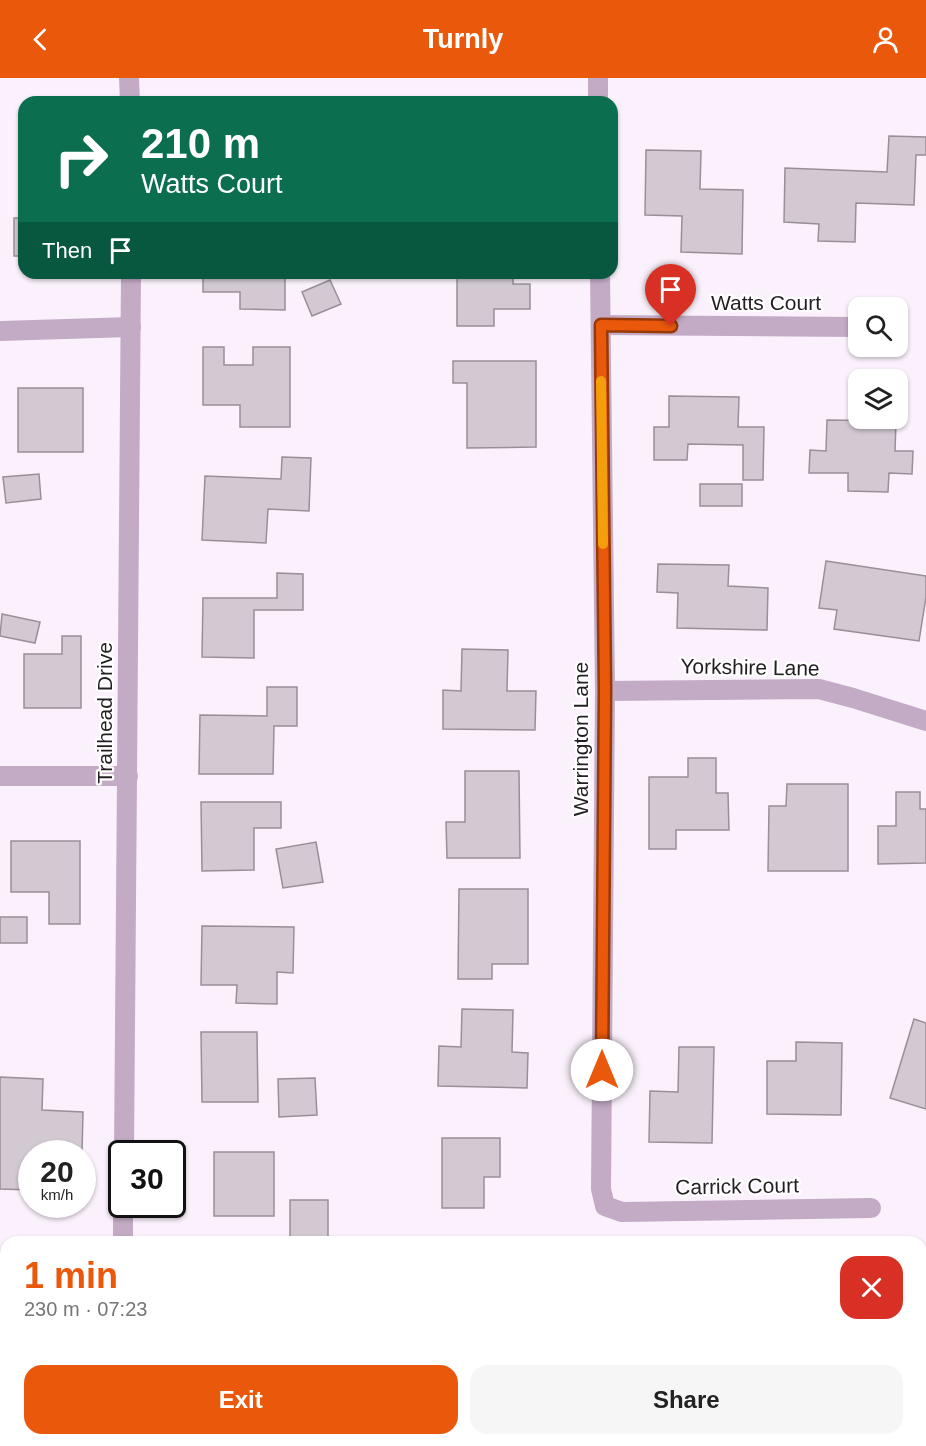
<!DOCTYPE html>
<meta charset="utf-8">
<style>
body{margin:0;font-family:Helvetica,sans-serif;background:#f6f6f6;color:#222;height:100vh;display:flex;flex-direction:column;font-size:22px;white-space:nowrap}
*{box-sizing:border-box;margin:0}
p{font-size:20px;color:#767676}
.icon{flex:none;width:33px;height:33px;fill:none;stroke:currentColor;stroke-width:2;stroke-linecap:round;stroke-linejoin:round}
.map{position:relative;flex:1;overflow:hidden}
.drawer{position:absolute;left:0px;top:1158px;width:927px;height:210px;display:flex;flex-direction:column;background:#fff;border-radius:18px 18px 0 0;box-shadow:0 2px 4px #0004}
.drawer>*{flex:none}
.guide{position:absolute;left:18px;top:18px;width:600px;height:183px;border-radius:18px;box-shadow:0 2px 4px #0004;background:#0b6e4f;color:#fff;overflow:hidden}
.buttons{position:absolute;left:848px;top:219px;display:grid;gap:12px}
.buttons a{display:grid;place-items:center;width:60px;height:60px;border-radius:12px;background:#fff;box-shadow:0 2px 4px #0004;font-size:30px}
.speed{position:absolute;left:18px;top:1062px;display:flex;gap:12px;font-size:30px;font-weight:700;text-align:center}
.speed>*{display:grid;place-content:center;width:78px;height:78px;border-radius:50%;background:#fff;box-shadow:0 2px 4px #0004;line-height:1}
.speed small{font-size:15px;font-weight:400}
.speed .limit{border:3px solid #111;border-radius:9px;background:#fff;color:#111}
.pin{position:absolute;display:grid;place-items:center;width:51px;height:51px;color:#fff;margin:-62px -26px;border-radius:50% 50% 50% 0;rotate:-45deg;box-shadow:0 0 6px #0007}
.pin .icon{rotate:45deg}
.me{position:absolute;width:66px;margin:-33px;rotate:0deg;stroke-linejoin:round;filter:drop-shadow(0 0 4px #0008)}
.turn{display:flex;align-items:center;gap:21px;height:126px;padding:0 24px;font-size:27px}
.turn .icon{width:78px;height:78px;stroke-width:2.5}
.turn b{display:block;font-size:42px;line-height:51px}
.then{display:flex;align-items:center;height:57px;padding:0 24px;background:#0003;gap:12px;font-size:22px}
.round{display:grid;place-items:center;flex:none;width:63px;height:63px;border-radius:18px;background:#f6f6f6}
.summary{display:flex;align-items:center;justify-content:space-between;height:102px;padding:0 24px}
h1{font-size:36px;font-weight:800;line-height:45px;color:#ea580c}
.cta{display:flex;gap:12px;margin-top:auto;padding:12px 24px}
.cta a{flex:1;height:69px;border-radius:18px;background:#ea580c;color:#fff;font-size:24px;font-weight:800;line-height:69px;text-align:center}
.cta a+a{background:#f6f6f6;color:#222}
header{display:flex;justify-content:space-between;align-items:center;height:78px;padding:0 24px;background:#ea580c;color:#fff;font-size:27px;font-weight:800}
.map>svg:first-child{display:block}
.building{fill:#d2c9d3;stroke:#988f99;stroke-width:1.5}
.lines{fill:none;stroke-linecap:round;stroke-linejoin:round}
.minor{stroke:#c3abc6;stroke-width:20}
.route-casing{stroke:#983908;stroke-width:15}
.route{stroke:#ea580c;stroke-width:10}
.slow{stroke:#f59e0b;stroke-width:10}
.labels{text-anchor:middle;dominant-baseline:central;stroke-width:4.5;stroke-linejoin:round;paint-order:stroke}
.street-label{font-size:21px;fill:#221e22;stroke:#fff}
</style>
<header><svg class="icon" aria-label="back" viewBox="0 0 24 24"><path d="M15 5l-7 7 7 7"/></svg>Turnly<svg class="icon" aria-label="person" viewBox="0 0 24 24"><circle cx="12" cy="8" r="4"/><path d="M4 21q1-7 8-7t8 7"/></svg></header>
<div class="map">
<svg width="926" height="1368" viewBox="0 0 926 1368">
<rect width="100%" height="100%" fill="#fbf1fc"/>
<g class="building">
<polygon points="889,58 926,59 926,77 916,77 914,127 856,125 855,164 818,163 819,146 784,144 785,90 887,94"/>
<polygon points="646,72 701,73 700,111 743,112 742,176 681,174 682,138 645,137"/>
<rect x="14" y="140" width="10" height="38"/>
<polygon points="203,195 285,195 285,232 240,231 240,214 203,214"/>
<polygon points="457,195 513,195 513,206 530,206 530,231 494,231 494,248 457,248"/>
<polygon points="330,202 341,226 312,238 302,214"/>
<polygon points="203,269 224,269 224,287 253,287 253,269 290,269 290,349 240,349 240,327 203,327"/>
<polygon points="453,283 536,283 536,369 467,370 467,305 453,305"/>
<rect x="18" y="310" width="65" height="64"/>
<polygon points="669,318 739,319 738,349 764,349 763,402 743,402 743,367 688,366 687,382 654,382 654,349 669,349"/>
<polygon points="827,342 896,343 895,373 913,373 912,396 889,395 888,414 848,413 848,395 809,395 810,372 826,373"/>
<polygon points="282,379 311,380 309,433 268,431 266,465 202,462 205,398 281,401"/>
<polygon points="39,396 41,421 6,425 3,399"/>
<rect x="700" y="406" width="42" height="22"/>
<polygon points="826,483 926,498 926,519 919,563 834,551 837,532 819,530"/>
<polygon points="658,486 729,487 728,508 768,510 767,552 677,550 678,515 657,514"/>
<polygon points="277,495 303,496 303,532 254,532 254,580 202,579 203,520 277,520"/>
<polygon points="2,536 40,544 35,565 0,558"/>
<polygon points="62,558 81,558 81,630 24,630 24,576 62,576"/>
<polygon points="462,571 508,572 507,613 536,613 535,652 443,651 443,612 461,613"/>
<polygon points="267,609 297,609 297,648 274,648 273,696 199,696 200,637 267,638"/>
<polygon points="688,680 716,680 716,715 728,715 729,752 676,752 676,771 649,771 649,699 688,699"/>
<polygon points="465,693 519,693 520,780 447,780 446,744 465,744"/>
<polygon points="787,706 848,706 848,793 768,793 769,728 786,728"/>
<polygon points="896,714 920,714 920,731 926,731 926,785 878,786 878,748 896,748"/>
<polygon points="201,724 281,724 281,750 254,750 254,792 202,793"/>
<polygon points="11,763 80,763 80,846 49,846 49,814 11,814"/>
<polygon points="316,764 323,804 283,810 276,771"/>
<polygon points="459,811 528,811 528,886 492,886 492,901 458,901"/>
<rect x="0" y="839" width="27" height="26"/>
<polygon points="202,848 294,849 293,895 277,894 277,926 236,925 237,907 201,907"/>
<polygon points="462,931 513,932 512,974 528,975 527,1010 438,1008 439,968 461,969"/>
<polygon points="914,941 926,945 926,1031 890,1020"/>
<polygon points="201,954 257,954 258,1024 202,1024"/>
<polygon points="796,964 842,965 841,1037 767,1036 767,983 796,983"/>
<polygon points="679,969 714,969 712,1065 649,1064 650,1013 678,1014"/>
<polygon points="0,999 43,1001 42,1032 83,1034 82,1076 32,1076 31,1112 0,1111"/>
<polygon points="315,1000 317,1037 279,1039 278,1001"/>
<polygon points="442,1060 500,1060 500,1099 484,1099 484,1130 442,1130"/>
<rect x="214" y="1074" width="60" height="64"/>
<rect x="290" y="1122" width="38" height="39"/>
<polygon points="926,1238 926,1297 925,1298 921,1289 921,1240"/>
</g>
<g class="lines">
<g class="minor">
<polyline points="129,0 130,24"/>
<polyline points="598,0 598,24"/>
<polyline points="600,195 605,613 601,1111 605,1128 622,1134 871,1130"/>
<polyline points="601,247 858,249"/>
<polyline points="0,253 131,249"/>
<polyline points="605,613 819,611 853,620 926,643"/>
<polyline points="0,698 128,698"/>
<polyline points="124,1076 131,195"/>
<polyline points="123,1164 123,1126"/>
<polyline points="0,1191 6,1191"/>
</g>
</g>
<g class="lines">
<defs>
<polyline id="route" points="602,992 605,613 601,247 671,248"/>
</defs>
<use href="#route" class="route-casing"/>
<use href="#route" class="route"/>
<polyline class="slow" points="601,303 603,466"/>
</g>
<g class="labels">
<g class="street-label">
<text x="766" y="224">Watts Court</text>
<text transform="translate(750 589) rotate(1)">Yorkshire Lane</text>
<text transform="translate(104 635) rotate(-90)">Trailhead Drive</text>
<text transform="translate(580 661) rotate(-90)">Warrington Lane</text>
<text transform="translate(737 1108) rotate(-1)">Carrick Court</text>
</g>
</g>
</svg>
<div class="buttons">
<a><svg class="icon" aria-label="search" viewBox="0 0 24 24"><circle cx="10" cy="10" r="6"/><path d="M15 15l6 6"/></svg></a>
<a><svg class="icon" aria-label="layers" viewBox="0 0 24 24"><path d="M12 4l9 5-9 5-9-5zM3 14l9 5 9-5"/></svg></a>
</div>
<div class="speed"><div>20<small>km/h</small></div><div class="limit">30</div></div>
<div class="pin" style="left:671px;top:248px;background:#d93025"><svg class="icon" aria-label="arrive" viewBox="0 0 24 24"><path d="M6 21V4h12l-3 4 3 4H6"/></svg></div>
<svg class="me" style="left:602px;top:992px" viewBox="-20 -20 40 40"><circle r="19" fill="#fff"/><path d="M0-13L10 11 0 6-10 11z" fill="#ea580c"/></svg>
<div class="guide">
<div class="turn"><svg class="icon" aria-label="right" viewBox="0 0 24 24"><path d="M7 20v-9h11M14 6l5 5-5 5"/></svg><div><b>210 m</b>Watts Court</div></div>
<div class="then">Then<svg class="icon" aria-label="arrive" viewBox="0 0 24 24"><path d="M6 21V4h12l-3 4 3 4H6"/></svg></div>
</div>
<section class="drawer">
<div class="summary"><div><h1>1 min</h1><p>230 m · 07:23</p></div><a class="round" style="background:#d93025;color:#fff"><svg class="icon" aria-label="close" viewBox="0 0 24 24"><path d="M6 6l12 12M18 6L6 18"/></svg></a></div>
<div class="cta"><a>Exit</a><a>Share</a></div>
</section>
</div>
